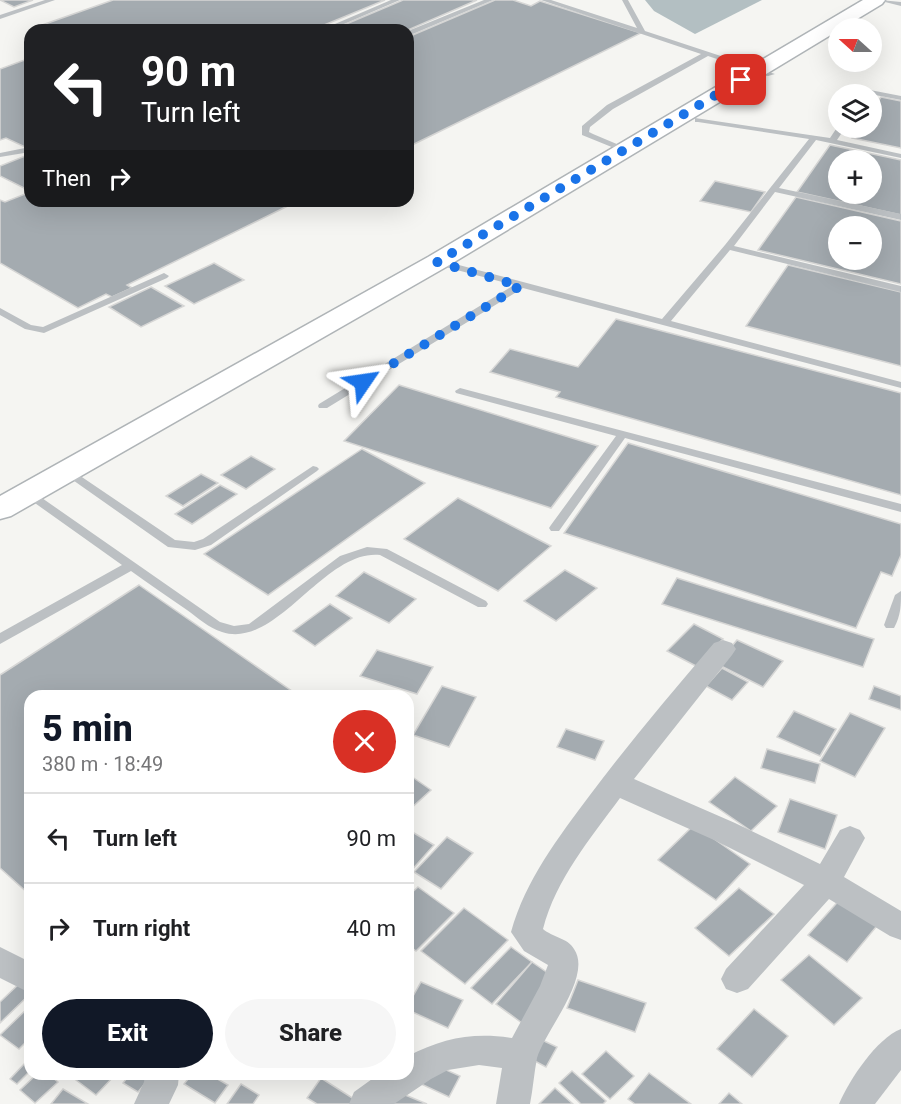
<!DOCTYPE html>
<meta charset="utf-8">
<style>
body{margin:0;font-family:Roboto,sans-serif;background:#f6f6f6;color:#202124;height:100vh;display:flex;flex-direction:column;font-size:22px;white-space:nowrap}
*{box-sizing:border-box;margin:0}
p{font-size:20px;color:#757577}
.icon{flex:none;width:33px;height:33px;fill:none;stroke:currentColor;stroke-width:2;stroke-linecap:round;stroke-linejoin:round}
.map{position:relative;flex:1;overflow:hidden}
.side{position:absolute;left:24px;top:690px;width:390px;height:390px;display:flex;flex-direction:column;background:#fff;border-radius:18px;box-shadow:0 6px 24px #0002}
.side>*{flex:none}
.top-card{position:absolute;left:24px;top:24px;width:390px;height:183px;border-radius:18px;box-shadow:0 6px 24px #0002;background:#202124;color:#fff;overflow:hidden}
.needle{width:39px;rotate:291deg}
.tools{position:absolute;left:828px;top:18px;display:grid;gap:12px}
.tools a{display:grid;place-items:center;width:54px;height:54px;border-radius:50%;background:#fff;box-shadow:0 6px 24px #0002;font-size:30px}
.pin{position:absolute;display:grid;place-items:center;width:51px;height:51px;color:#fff;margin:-26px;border-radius:12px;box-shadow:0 3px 9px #0006}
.me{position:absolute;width:66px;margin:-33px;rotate:58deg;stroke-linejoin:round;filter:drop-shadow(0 0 4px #0008)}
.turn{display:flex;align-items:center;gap:21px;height:126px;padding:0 18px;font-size:27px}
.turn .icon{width:78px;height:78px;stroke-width:2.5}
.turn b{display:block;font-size:42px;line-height:51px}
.then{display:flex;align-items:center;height:57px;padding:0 18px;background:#0003;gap:12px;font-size:22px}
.round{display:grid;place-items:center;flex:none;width:63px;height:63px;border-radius:32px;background:#f6f6f6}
.summary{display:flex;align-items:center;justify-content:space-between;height:102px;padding:0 18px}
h1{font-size:36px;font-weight:800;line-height:45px;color:#111827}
.action{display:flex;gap:12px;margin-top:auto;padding:12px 18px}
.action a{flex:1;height:69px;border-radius:36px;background:#111827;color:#fff;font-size:24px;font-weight:800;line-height:69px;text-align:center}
.action a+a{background:#f6f6f6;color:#202124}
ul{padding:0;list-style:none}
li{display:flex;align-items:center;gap:18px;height:90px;padding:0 18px;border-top:2px solid #e0e0e0}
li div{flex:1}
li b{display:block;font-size:22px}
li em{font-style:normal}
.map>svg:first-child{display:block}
.water{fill:#b3bfc2}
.building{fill:#a4abb0;stroke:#d6d6d5;stroke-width:1.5;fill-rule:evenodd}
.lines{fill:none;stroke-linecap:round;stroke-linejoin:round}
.secondary-casing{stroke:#afb4b7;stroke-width:3}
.lane{fill:#bcc0c3;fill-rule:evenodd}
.street{fill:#bcc0c3;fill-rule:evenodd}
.secondary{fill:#fff;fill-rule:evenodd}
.route{stroke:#1a73e8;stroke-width:10;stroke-dasharray:0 18}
</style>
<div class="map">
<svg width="901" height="1104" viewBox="0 0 901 1104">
<rect width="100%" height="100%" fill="#f5f5f2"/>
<polygon class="water" points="645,0 762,0 695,34 654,11"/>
<g class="building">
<polygon points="0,0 33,0 14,7"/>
<polygon points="113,0 385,0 312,30 42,30 52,26 45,24"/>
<polygon points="403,0 477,0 408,30 332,30"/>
<polygon points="495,0 513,0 531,6 540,1 641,33 408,147 408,37"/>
<polygon points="30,58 30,145 25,147 6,138 0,140 0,69"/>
<polygon points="881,97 901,101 901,148 852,138 859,128 872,128 872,110"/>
<path d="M830 145 901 160V215L797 192ZM838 160H872V194H838Z"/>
<polygon points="30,154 30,191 0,176 0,166"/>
<polygon points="715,181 765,192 751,212 700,201"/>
<polygon points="30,192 30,201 298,201 127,285 132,288 112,297 106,294 78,308 0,263 0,200 5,202"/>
<path d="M796 197 901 221V284L758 250ZM838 226H872V260H838Z"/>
<polygon points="214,263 244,280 194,304 165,286"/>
<polygon points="788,265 901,292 901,366 746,326"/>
<polygon points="151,287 184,306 141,327 109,307"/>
<polygon points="616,319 901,393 901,495 556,397 560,392 490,372 510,349 578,367"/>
<polygon points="399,385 598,446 551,508 344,441"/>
<polygon points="628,443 901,524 901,555 892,576 881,572 856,628 564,533"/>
<polygon points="362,449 425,483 268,595 204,554"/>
<polygon points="251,456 275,469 246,489 221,475"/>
<polygon points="201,474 218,483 183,506 166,496"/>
<polygon points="220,485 237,494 192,524 175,514"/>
<polygon points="458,498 551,546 498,591 404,539"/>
<polygon points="565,570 597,588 556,621 524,601"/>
<polygon points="364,572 416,599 389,623 336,596"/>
<polygon points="677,578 874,639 863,667 662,604"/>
<polygon points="139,585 299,696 30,696 30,895 0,868 0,675"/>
<polygon points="330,604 352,618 315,646 293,631"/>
<polygon points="694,624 723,639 696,666 667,651"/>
<polygon points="737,640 783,661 763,687 717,664"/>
<polygon points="377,650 433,667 417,694 360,676"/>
<polygon points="722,668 748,682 732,700 706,686"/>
<polygon points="442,686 476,697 449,747 413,735"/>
<polygon points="874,686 901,696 901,710 869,699"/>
<polygon points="794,711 836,729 820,756 777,737"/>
<polygon points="850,713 885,728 855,777 820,761"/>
<polygon points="566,729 604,741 595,760 557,747"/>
<polygon points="767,749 820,764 815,783 761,768"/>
<polygon points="408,774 431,790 408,811"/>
<polygon points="735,777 777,806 751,831 709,802"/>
<polygon points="790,799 837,815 825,849 778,832"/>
<polygon points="694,825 750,864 716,900 658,860"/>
<polygon points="409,830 434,845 410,872 408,871"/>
<polygon points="447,837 473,853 441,889 414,872"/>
<polygon points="418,887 454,913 416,951 408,945 408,896"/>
<polygon points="739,888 774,914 729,956 695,928"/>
<polygon points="843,896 881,921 847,962 808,935"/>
<polygon points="464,908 508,940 465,984 421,951"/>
<polygon points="511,947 532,962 492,1004 471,988"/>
<polygon points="809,955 862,998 834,1025 781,980"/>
<polygon points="532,962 558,980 522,1023 496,1004"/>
<polygon points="578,980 646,1003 635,1032 567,1008"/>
<polygon points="22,981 30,987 30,994 0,1023 0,1002"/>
<polygon points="421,982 463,1000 448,1028 408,1010 408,1005"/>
<polygon points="30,1006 30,1038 19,1049 0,1035"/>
<polygon points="754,1009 788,1036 752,1077 717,1049"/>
<polygon points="542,1040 557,1047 546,1067 531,1059"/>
<polygon points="606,1051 634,1076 610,1099 582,1074"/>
<polygon points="26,1062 30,1065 30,1071 17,1084 10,1079"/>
<polygon points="433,1064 460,1076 449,1097 421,1084"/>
<polygon points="572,1071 606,1101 603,1104 581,1104 559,1083"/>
<polygon points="649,1073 691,1104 635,1104 628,1099"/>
<polygon points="37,1074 48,1074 58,1082 35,1103 20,1090"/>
<polygon points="68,1074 116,1074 96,1095"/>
<polygon points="130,1074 153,1074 138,1092 123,1083"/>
<polygon points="192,1074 209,1074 228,1085 215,1103 184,1084"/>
<polygon points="321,1078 354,1099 351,1104 317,1104 307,1098"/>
<polygon points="241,1084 259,1095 253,1104 227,1104"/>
<polygon points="555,1088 573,1104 539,1104"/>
<polygon points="63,1089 88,1104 51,1104"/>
<polygon points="398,1092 427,1104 393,1104"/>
<polygon points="729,1093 742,1104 719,1104"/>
</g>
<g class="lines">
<defs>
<polygon id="secondary" points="863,0 885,0 882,4 446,267 11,516 0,519 0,496 428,257"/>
</defs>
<use href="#secondary" class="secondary-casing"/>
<g class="lane">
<polygon points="45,0 55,0 0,19 0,15"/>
<polygon points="391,0 400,0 330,30 321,30"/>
<polygon points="484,0 493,0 408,36 408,31"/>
<polygon points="541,0 551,0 637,28 622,0 628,0 645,31 775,74 768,76 708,56 613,109 590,127 589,132 593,134 631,150 624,152 582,135 582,126 607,105 701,54"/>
<polygon points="880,0 901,2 901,6 881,1"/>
<polygon points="870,90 901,96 901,100 870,94 857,94"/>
<polygon points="695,118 830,138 838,126 845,128 837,140 901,154 901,158 816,140 779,188 901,214 901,220 775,192 734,246 901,286 901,292 730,250 671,321 901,382 901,388 523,288 327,408 319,408 318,406 319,404 514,285 434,264 434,260 440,260 662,319 725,245 809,139 698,122 695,122"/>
<polygon points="30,147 30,152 0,157 0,153"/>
<polygon points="164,273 169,276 167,278 44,333 25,329 0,315 0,308 31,325 43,327"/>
<polygon points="460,388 901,504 901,512 625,438 559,531 551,531 549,528 551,525 616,436 456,393 455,391"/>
<polygon points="313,466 317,467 319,469 317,471 211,545 195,550 168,547 60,471 66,468 70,469 175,540 194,542 203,539"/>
<path d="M29 489 220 622 234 626 249 624 340 556 367 547 387 549 486 601 488 604 486 607H478L380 555C324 549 277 650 222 632 209 628 198 618 187 610 168 597 149 584 131 571L0 644V633L122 565 25 496 23 493 25 490Z"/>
<path d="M901 591C901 605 901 615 894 628H886L884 625 895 595Z"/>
</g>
<g class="street">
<path d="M723 640 732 643 736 649 732 655 634 779 735 823 820 864 840 830 850 826 860 830 865 838 844 877 901 911V940L890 936 829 899 748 989 737 993 726 989 721 979 726 969 804 885 714 840 620 798C590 839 556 879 543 929 552 937 568 938 574 949 593 976 545 1031 537 1058 534 1073 533 1089 530 1104H496L502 1068 479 1065 448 1070 431 1079 394 1104H349L354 1092 379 1074H408V1056C443 1038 473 1032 512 1038L540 986 548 965 524 951 511 932C526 879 558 838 590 795 629 743 672 692 714 643Z"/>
<polygon points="0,947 30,962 30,993 0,978"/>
<path d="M901 1029V1070L875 1104H839C849 1080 877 1038 901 1029Z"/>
<polygon points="145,1074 179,1074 178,1085 169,1104 134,1104 144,1082"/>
</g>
<use href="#secondary" class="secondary"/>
</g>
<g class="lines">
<polyline class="route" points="363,382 520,286 437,262 741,80"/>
</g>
</svg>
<div class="tools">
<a><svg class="needle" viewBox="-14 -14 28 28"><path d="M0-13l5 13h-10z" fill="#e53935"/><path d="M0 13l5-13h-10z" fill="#757577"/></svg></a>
<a><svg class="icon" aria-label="layers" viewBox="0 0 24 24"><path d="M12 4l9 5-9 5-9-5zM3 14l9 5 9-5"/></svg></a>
<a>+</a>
<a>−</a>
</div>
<div class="pin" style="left:741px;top:80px;background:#d93025"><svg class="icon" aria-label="arrive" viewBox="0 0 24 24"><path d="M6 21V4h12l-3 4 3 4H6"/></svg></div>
<svg class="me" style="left:363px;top:382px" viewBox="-20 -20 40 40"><path d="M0-17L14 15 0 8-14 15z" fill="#1a73e8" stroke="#fff" stroke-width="4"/></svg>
<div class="top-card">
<div class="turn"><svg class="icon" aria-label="left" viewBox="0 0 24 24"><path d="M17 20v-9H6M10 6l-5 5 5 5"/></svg><div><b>90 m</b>Turn left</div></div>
<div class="then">Then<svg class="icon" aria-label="right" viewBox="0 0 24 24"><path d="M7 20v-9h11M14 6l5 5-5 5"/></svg></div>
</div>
<section class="side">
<div class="summary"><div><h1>5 min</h1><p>380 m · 18:49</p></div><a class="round" style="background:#d93025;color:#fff"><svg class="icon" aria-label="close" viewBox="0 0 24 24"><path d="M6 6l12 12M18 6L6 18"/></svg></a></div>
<ul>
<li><svg class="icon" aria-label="left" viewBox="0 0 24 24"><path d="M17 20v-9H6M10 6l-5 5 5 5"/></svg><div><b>Turn left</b></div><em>90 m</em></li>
<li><svg class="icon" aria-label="right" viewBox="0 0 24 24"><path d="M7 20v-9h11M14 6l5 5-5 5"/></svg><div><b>Turn right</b></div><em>40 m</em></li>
</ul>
<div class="action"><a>Exit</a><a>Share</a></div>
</section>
</div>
